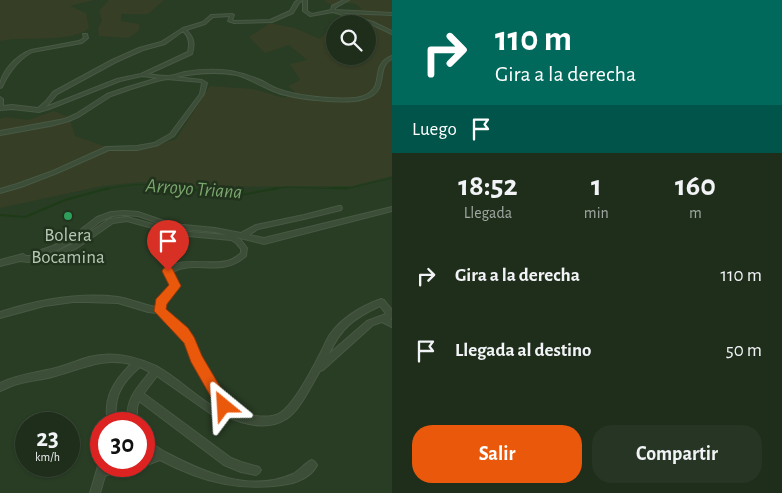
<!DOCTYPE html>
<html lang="es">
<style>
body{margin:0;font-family:"Alegreya Sans",sans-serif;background:#273624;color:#f1f3f6;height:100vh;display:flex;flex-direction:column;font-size:19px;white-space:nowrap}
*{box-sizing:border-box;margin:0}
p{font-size:16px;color:#a1a8a3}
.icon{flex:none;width:28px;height:28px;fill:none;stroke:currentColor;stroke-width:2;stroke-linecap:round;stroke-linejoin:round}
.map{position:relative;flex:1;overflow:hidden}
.side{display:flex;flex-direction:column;background:#1f2e1b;width:390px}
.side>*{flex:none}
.guide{background:#00695c;color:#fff;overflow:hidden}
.fabs{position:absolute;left:326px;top:15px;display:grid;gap:10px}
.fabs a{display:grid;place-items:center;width:50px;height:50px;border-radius:50%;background:#1f2e1b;box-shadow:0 1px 4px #0004,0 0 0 1px #3c4a3a;font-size:25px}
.speed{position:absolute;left:15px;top:412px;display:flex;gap:10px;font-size:25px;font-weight:700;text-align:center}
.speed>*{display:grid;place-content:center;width:65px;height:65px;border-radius:50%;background:#1f2e1b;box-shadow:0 1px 4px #0004,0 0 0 1px #3c4a3a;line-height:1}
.speed small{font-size:12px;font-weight:400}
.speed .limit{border:8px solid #d22;background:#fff;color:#111}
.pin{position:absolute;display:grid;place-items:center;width:42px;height:42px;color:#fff;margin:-51px -21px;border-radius:50% 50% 50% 0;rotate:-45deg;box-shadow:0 0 5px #0007}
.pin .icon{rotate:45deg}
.me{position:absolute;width:55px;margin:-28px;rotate:333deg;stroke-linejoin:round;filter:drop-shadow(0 0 4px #0008)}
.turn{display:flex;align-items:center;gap:18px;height:105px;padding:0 20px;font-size:22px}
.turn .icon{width:65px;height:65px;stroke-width:2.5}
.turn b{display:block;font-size:35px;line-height:42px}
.then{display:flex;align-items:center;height:48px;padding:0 20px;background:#0003;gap:10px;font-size:19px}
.eta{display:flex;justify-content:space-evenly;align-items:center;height:85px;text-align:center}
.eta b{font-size:30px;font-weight:700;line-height:35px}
.action{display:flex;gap:10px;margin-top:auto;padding:10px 20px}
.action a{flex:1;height:58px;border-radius:20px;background:#ea580c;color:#fff;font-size:20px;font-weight:700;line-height:58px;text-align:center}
.action a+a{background:#273624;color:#f1f3f6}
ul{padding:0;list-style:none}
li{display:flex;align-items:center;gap:15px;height:75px;padding:0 20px}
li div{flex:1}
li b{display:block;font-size:19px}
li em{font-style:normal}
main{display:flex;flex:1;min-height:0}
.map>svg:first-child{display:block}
.green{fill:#363e26;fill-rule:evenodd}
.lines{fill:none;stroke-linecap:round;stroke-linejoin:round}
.stream-far1{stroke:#1e3b17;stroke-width:1}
.stream{stroke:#1e3b17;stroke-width:2}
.minor-casing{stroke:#485944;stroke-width:2}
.minor{fill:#3c4d38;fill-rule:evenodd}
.route{fill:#ea580c;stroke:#983908}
.leisure-dot{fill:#2e9e5b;stroke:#21321d;stroke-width:2}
.labels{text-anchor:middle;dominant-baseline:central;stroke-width:5;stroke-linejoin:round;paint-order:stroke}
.poi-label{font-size:19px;fill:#b7c8b4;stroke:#21321d}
.water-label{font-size:20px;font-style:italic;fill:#7aa66d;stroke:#21321d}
</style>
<main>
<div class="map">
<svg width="392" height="493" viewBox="0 0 392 493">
<rect width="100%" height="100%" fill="#293d24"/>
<g class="green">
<path d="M0 0H94L70 6 86 13 89 28C73 43 24 36 0 41Z"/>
<polygon points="109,0 164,0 148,14 121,14 121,21 139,24 139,30 129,38 99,36 98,28 102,20 99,11"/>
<path d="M327 0H392V176L352 186 185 187 140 182 102 186 0 208V119L5 117 28 120 54 111 69 117 75 136 113 149H146L176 139 210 86 254 89 284 98 295 92 288 86 300 80 290 64 307 60 289 45 265 53 249 37 270 23 295 28 320 39 337 20 349 19 340 12 362 9C354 0 344 3 333 6L324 1ZM335 24H368V56H335Z"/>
</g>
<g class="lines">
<g class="stream-far1">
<path d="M104 190C137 181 159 185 192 190"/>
<polyline points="271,190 286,187 345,189 392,178"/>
</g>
<g class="stream">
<polyline points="183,188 236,196 278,188"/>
<polyline points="330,188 347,188"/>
<polyline points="0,215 25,217 65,200 109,188"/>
</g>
<defs>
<g id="minor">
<path d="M298 0H303L299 3 293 13 272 22 234 23 228 21 230 16 213 17 205 24 186 30C194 37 195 44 192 54L148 74C154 75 161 76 167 76 173 76 179 73 185 72 201 69 216 69 231 71 241 73 251 76 260 80 267 83 273 88 281 90 296 96 348 102 364 96 387 87 368 65 392 56V59C374 67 391 92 364 99 345 105 294 99 276 92 262 87 251 79 237 75 216 71 196 73 176 77L202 80 207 83 204 94 174 136 158 145 137 150H109L57 173 21 187 0 193V189L17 184 53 171 106 147 137 146 154 143 170 134 200 94 202 83 201 82 167 79 157 81 131 89 111 96 80 116 69 121 50 126 0 135V131L65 119 76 114 107 94 128 87 158 78 142 76 120 81 49 109 39 112 12 109 0 110V97L3 99V106L12 105 38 108 46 101 53 92 112 60 139 48 161 42 183 28 203 22 211 15 232 14 234 15 232 20 234 21 270 20 290 11 295 2ZM183 31C190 37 190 44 188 52L141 74 117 79 46 107 57 94 116 62 143 50 165 44Z"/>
<polygon points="303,0 307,0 307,11 312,14 331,10 332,6 344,0 349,0 335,8 335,10 392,13 392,15 343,13 373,22 392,31 392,34 371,24 333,12 310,16 303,11"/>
<path d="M83 34H87L88 38 82 43 32 52C18 60 9 72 2 87L0 88C0 72 16 56 31 50L79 41 84 38Z"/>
<path d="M339 206H341L342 208 341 210 304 219 258 229 249 235 264 238 392 207V211L264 244 236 237 240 239 247 248 246 256C221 278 198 259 172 272L179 286 165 303 164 310C172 317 182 324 189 333 194 341 196 350 200 358 210 375 225 389 228 408 241 414 267 421 280 413 294 405 314 366 322 350 325 344 327 338 331 333 343 317 362 306 381 299L384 300 392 310V318L390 319 392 320V327L382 322 373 325 323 370 320 371C312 384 299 412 286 419 268 431 243 424 225 416L221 418H217L157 376 144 393H143L231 458 241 462 259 467 261 470 259 473 256 475 241 472 224 465 139 401 137 408V424H127C126 399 135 390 150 372L140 367C121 383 112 399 117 424H108C103 398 113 382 131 364 101 357 80 370 52 377 40 380 27 381 14 385 9 387 5 389 0 391V383C17 375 34 373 52 369 64 366 76 361 89 357 112 351 135 356 156 366 178 378 197 398 219 410V405L215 394 194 363 183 338 175 329 157 313 148 312 118 303 87 302H73L44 306 0 318V312C38 300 78 292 118 297 131 299 143 305 156 307L159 299 171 286 164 271C180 255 207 266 227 261 233 260 236 257 241 253V249L236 243 231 240 178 235 127 221 113 223 77 248 56 257 28 262 20 261 0 266V260L23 254 26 256H31L32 253 53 246 71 237 97 217 111 212 124 211 138 212 173 224 215 228 241 233 256 225 304 215ZM124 215 138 216 173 228 215 232 227 235 178 231 127 217 109 219 73 244 53 253 46 254 57 250 75 241 101 221 112 216ZM380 306 386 314 367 321 329 354C341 328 354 318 380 306Z"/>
<path d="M144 439C152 443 159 449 167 453 205 473 251 493 293 474 300 470 305 463 312 460L315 462 317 465C313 474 302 480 293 483 243 493 204 483 160 460L144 466V456L150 454 144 450Z"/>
<polygon points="101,462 101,466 125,466 123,469 105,476 100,493 90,493 98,466 100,463"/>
</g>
</defs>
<use href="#minor" class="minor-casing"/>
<use href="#minor" class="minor"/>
</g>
<polygon class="route" points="168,267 172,268 181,286 167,304 166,309 188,328 194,337 202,356 229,402 232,406 229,411 224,413 219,411 191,362 184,343 154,311 156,299 169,285 162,271 164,268"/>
<circle class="leisure-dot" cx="68" cy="216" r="5"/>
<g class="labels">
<g class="poi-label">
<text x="68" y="235">Bolera<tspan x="68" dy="22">Bocamina</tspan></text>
</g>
<g class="water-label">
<text transform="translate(194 189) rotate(4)">Arroyo Triana</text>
</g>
</g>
</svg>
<div class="fabs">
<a><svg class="icon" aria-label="search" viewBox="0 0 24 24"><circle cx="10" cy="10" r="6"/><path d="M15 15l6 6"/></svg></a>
</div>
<div class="speed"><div>23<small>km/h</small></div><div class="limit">30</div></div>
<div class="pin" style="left:168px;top:271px;background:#d93025"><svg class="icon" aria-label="arrive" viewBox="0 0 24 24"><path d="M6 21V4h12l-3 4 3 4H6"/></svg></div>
<svg class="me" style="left:224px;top:406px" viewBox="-20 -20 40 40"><path d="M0-17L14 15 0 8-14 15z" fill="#ea580c" stroke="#fff" stroke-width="4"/></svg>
</div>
<section class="side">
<div class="guide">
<div class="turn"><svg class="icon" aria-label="right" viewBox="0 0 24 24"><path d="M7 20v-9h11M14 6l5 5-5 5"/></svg><div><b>110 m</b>Gira a la derecha</div></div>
<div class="then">Luego<svg class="icon" aria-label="arrive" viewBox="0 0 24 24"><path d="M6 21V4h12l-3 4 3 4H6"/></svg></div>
</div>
<div class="eta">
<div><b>18:52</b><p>Llegada</p></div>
<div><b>1</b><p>min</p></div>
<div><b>160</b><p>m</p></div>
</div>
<ul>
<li><svg class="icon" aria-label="right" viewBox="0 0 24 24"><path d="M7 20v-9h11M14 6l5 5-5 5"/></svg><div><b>Gira a la derecha</b></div><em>110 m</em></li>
<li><svg class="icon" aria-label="arrive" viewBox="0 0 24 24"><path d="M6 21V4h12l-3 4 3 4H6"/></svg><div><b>Llegada al destino</b></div><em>50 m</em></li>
</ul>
<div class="action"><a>Salir</a><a>Compartir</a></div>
</section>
</main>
